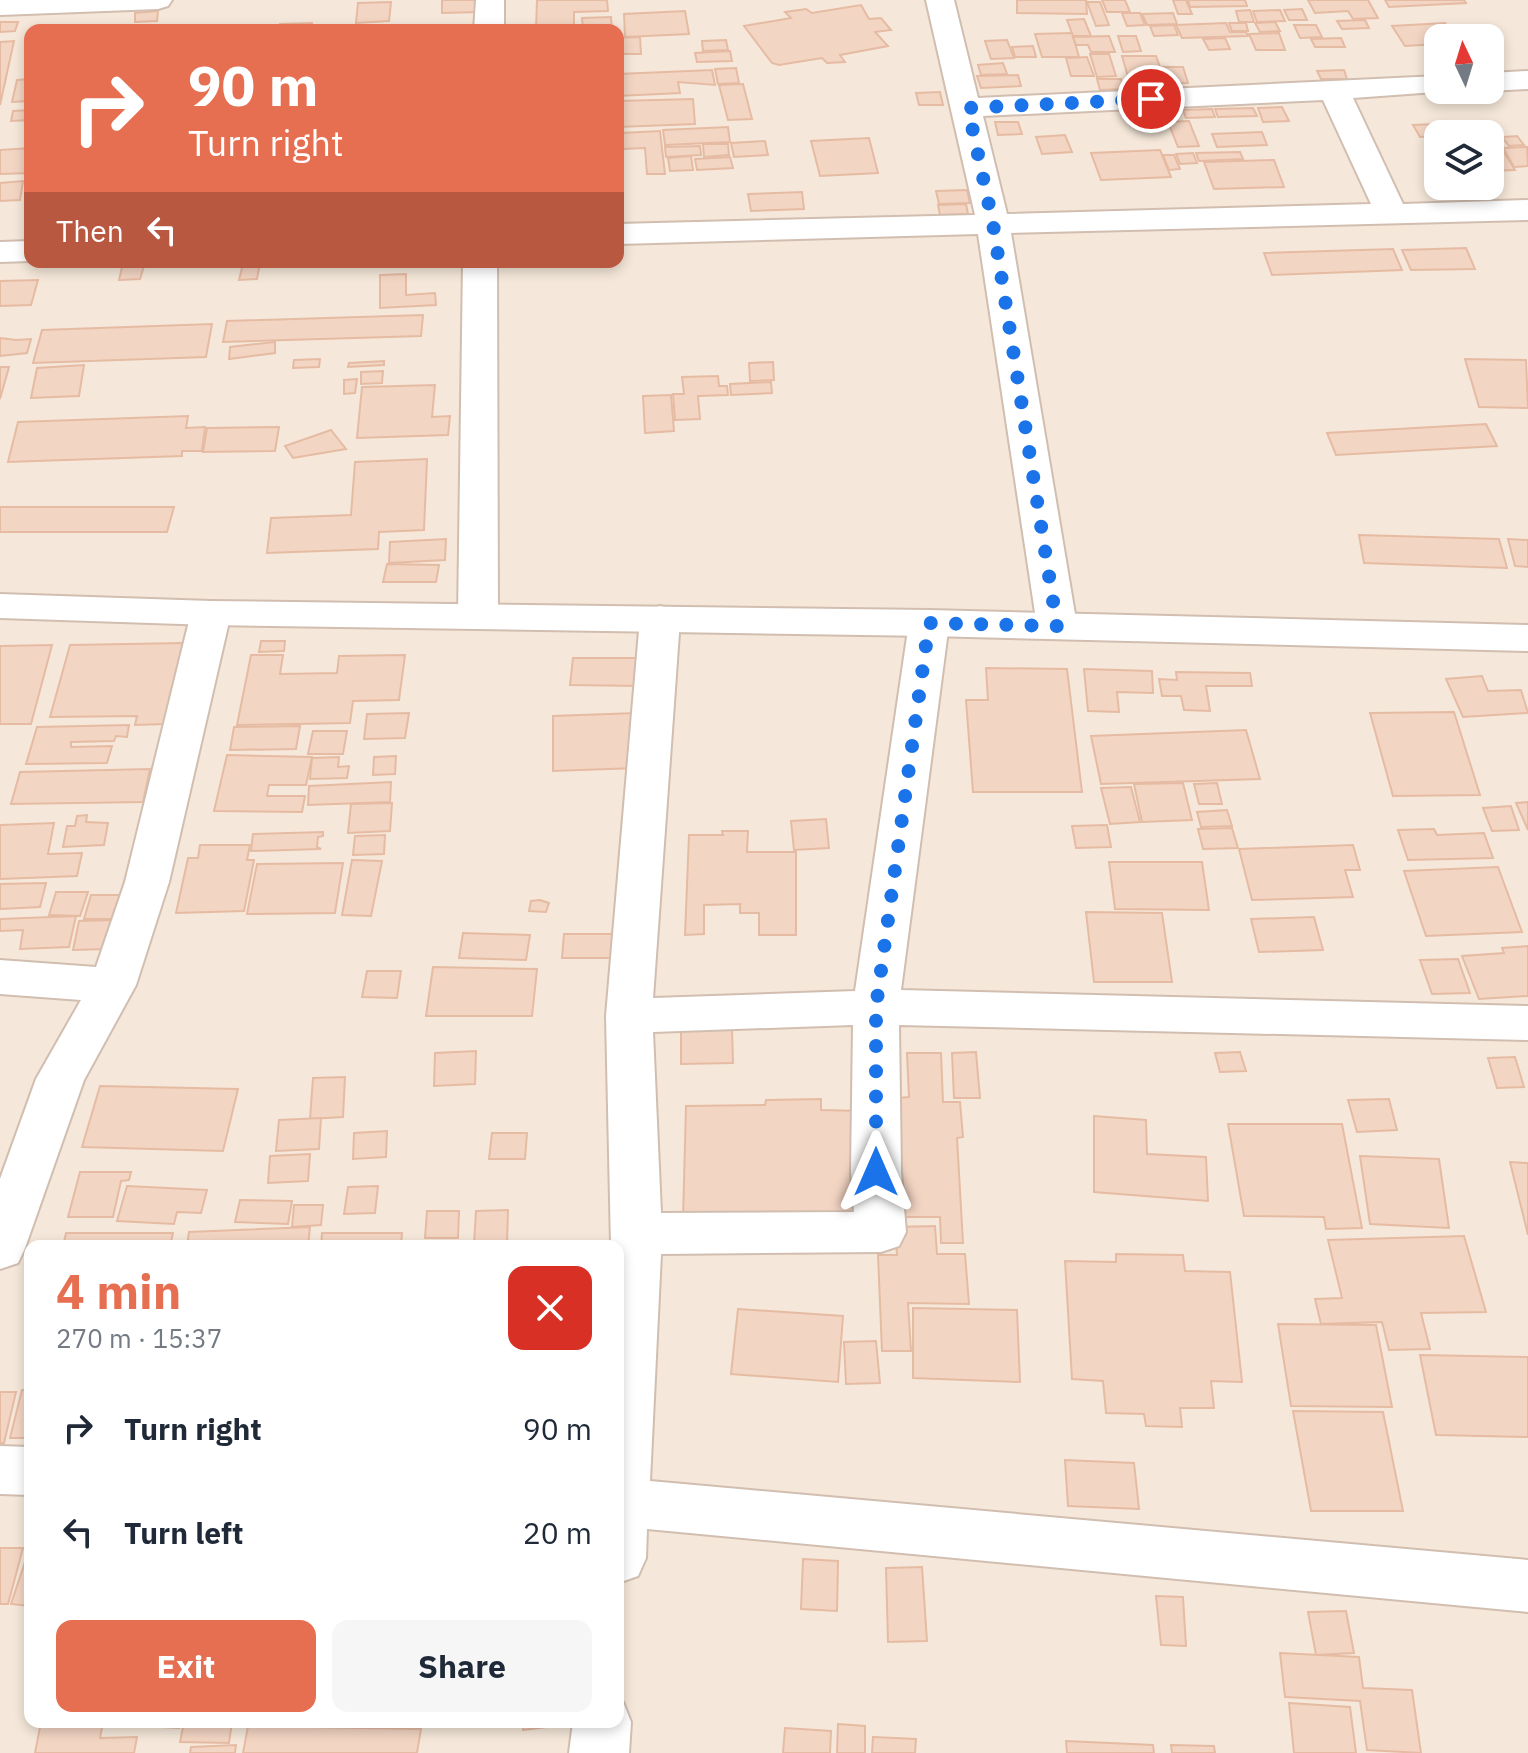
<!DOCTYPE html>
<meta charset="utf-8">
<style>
body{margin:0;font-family:"IBM Plex Sans",sans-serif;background:#f6f6f7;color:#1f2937;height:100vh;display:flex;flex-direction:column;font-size:30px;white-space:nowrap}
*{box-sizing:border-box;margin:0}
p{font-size:26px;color:#747a83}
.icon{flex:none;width:44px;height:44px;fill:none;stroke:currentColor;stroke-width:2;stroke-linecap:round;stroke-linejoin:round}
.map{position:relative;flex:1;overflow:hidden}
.details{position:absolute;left:24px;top:1240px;width:600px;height:488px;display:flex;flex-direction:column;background:#fff;border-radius:16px;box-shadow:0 4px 12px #0003}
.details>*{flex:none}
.top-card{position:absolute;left:24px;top:24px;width:600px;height:244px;border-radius:16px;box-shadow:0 4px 12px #0003;background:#e76f51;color:#fff;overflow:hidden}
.needle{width:52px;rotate:356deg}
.buttons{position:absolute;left:1424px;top:24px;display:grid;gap:16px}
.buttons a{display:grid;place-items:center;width:80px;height:80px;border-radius:16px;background:#fff;box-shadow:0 4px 12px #0003;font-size:40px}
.pin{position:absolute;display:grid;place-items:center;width:68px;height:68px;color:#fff;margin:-34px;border:4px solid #fff;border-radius:50%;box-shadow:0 2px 8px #0007}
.me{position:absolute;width:88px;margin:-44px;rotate:0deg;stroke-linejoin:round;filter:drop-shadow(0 0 6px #0008)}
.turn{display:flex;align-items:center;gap:28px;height:168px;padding:0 32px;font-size:36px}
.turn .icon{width:104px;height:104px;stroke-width:2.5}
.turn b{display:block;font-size:56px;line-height:68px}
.then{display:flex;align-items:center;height:76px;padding:0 32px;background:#0003;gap:16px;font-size:30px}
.round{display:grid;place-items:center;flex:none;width:84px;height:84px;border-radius:16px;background:#f6f6f7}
.head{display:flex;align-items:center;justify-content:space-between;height:136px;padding:0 32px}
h1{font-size:48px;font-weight:700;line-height:60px;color:#e76f51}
.primary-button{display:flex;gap:16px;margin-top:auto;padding:16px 32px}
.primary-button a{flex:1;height:92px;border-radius:16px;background:#e76f51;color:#fff;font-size:32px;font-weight:700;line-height:92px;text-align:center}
.primary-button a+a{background:#f6f6f7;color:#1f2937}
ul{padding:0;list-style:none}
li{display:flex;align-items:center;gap:24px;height:104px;padding:0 32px}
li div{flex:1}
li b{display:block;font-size:30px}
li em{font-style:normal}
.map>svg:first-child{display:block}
.residential{fill:#f5e8da;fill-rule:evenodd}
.building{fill:#f3d5c3;stroke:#e6bba3;stroke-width:2}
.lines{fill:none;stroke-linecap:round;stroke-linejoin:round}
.minor-casing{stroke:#d1beb0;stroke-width:4}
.tertiary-casing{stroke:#d1beb0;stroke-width:4}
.minor{fill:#fff;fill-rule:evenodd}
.tertiary{fill:#fff;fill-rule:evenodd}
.route{stroke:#1a73e8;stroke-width:14;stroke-dasharray:0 25.2}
</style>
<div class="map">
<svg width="1528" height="1753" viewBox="0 0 1528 1753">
<rect width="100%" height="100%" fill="#fdf6ec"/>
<path class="residential" d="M0 0H1528V1753H0ZM30 30H618V262H30ZM1438 38H1490V90H1438ZM1438 134H1490V186H1438ZM30 1246H618V1722H30Z"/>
<g class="building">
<polygon points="442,0 482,0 482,12 442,13"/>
<polygon points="537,0 607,0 608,11 574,12 574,30 536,30"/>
<polygon points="1017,0 1086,0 1087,14 1017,13"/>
<polygon points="1102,0 1125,0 1130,12 1107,12"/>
<polygon points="1173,0 1186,0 1192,14 1178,14"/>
<polygon points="1188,0 1245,0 1247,6 1190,7"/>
<polygon points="1308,0 1368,0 1378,18 1353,19 1348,11 1315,13"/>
<polygon points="1385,0 1464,0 1466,3 1389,7"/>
<polygon points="391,2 389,21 356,23 358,3"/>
<polygon points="1087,2 1100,2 1109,25 1096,26"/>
<polygon points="861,5 869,19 881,18 891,30 875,32 888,46 840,55 845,62 827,63 822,58 779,65 772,63 744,26 791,18 785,12 806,9 812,13"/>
<polygon points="1302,9 1307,20 1289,20 1284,10"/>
<polygon points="1250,10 1254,22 1239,22 1236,11"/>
<polygon points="1280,10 1285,21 1257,22 1253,11"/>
<polygon points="158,11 157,21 135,22 135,13"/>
<polygon points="685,11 689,34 625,37 624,14"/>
<polygon points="1122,13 1140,13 1145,25 1127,26"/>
<polygon points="1173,13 1177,24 1147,25 1142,14"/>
<polygon points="611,17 612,30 583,30 582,18"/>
<polygon points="1084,19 1091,36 1073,36 1067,20"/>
<polygon points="1365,20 1369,28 1342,29 1337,21"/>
<polygon points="0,22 18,22 15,31 0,32"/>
<polygon points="1275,22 1280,31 1260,32 1255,23"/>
<polygon points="312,23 311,30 279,30 280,24"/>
<polygon points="1226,23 1230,32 1246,32 1248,36 1182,38 1176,25"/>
<polygon points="1229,23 1246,23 1248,31 1232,31"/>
<polygon points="1445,23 1454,38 1438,38 1438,44 1405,46 1392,26"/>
<polygon points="1174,25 1178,35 1154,36 1150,26"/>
<polygon points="1294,25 1316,25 1322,37 1300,38"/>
<polygon points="450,26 450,30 353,30 353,29"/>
<polygon points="1072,33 1079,57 1042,57 1035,34"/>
<polygon points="1279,33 1285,50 1256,50 1249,34"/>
<polygon points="1109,36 1115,52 1091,52 1088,45 1076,45 1073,37"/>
<polygon points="1118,36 1136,36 1141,51 1123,52"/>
<polygon points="640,37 641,54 618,54 618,38"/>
<polygon points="1225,38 1230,49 1209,50 1203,39"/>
<polygon points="1341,38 1345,47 1315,47 1311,39"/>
<polygon points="726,40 728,50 703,51 702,41"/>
<polygon points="1007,40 1014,58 991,59 985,41"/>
<polygon points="14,41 0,105 0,42"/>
<polygon points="1033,46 1036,57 1015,57 1012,47"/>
<polygon points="730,51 732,61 697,62 695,53"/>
<polygon points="1090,54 1109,54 1116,76 1097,77"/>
<polygon points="1122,56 1156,56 1160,67 1183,67 1188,83 1130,84"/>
<polygon points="1087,57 1094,76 1071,76 1066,58"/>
<polygon points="1003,63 1007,74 981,75 978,65"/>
<polygon points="736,68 739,83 718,84 715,69"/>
<polygon points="712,70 715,85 678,82 680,93 618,96 618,74"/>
<polygon points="1344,70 1347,79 1321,79 1317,71"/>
<polygon points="1018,75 1021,86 981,88 977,76"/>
<polygon points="30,79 30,101 12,102 17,80"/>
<polygon points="1097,79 1121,79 1124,89 1100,90"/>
<polygon points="743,84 752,119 728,120 719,85"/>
<polygon points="940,92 943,105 919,105 916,93"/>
<polygon points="693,99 695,124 618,127 618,101"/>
<polygon points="1282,107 1289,121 1263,122 1258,108"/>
<polygon points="1253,108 1257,116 1218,117 1215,109"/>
<polygon points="1212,109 1215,117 1186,118 1183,110"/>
<polygon points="30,110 30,120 11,121 13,111"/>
<polygon points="1189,121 1199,146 1178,147 1168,122"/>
<polygon points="995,122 1018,122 1022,134 998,135"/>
<polygon points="1437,124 1443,134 1438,136 1420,137 1413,125"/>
<polygon points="728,127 730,142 665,145 663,130"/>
<polygon points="660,131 665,174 647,174 645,148 622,149 621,133"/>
<polygon points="1262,132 1267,145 1217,147 1212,134"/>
<polygon points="1065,135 1072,152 1042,154 1036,137"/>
<polygon points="1517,136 1524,145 1509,146 1502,137"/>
<polygon points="869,138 878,173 820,176 811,141"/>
<polygon points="765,141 768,155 734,157 731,143"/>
<polygon points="703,144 728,144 729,155 704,157"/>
<polygon points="700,146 701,155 666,157 665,147"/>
<polygon points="1490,147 1501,147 1515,170 1490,171"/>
<polygon points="1527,147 1528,166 1514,167 1503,148"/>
<polygon points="30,148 30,173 0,174 0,150"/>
<polygon points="1160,150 1171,177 1101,180 1091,153"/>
<polygon points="1240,152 1243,159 1199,161 1196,153"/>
<polygon points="1193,153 1197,163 1180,164 1176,154"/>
<polygon points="1163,155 1174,155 1180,169 1169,170"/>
<polygon points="691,156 693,170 670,171 668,158"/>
<polygon points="730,157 733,168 697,170 695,159"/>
<polygon points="1274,160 1284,187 1214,189 1204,162"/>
<polygon points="23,181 20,200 0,201 0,183"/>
<polygon points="1449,186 1474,186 1477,193 1453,194"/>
<polygon points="967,190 970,203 939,204 936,191"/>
<polygon points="802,192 804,209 751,211 748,194"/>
<polygon points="966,204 968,214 940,215 938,205"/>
<polygon points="1466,248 1475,269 1411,270 1402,250"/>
<polygon points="1393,249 1402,270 1272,275 1264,253"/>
<polygon points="260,263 257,279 239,280 243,264"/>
<polygon points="144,266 140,279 119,280 122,267"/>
<polygon points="406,274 406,295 435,293 436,305 380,308 380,275"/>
<polygon points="38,280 31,305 0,306 0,281"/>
<polygon points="423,315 421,336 223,342 227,321"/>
<polygon points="212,324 206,357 33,363 42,330"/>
<polygon points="0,338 16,340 31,339 27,353 0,356"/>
<polygon points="275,342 275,353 229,359 230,347"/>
<polygon points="320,359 319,367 293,368 294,360"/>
<polygon points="1465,359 1526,360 1528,408 1479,407"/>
<polygon points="384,361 384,365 348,367 349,363"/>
<polygon points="773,362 774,380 750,381 749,363"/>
<polygon points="84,365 79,396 31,398 37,368"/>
<polygon points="0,367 9,367 0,399"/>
<polygon points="383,371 382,383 361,384 361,372"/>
<polygon points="718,376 719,386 727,386 728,395 698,396 700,419 675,420 673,394 684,394 682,377"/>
<polygon points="357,379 355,393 344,394 344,380"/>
<polygon points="771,382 772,393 731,395 730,384"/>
<polygon points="435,385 432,417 450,416 448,435 357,438 362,387"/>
<polygon points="671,395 674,431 645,433 643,396"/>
<polygon points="188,416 186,428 205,427 202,451 182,451 182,456 8,462 18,422"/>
<polygon points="1486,424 1497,446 1336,455 1327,433"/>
<polygon points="279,427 275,451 203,452 207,428"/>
<polygon points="331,430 346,449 293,458 285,446"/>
<polygon points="427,459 424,530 379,532 378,549 267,553 271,518 351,515 355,462"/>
<polygon points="0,507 174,507 167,532 0,532"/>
<polygon points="1359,535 1499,539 1507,568 1364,563"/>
<polygon points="446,539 445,560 389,563 390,542"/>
<polygon points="1508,539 1528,540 1528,567 1515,566"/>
<polygon points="387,564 439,565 436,582 383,582"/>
<polygon points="261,641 285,641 284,651 259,652"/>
<polygon points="183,643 166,724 135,725 137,716 50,717 70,645"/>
<polygon points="52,645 31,724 0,724 0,646"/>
<polygon points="251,655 283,655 280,674 337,673 339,656 405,655 399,700 353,701 350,723 237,725"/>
<polygon points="573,658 642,658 640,686 570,685"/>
<polygon points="986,668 1067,669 1082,792 973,792 966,700 988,700"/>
<polygon points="1084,669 1152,671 1153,693 1117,692 1119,712 1088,711"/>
<polygon points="1176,672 1250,673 1252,686 1206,686 1210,711 1184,710 1181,696 1162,696 1159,679 1177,680"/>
<polygon points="1482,676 1488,691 1521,690 1528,713 1463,717 1446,679"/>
<polygon points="1454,712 1480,795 1393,796 1370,713"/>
<polygon points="409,713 405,738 364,739 367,714"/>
<polygon points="636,713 637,768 553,771 553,716"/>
<polygon points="129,725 127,737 116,736 114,741 71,742 71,747 112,746 107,763 26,764 37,727"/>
<polygon points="300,726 296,749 230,750 234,727"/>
<polygon points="1246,730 1260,779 1101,784 1091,736"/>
<polygon points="313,731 347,731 343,754 308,754"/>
<polygon points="227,755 312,757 306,785 269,785 267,796 305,796 302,812 214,811"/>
<polygon points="396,756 395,774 373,775 374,757"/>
<polygon points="339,757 338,767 349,766 347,778 310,779 312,758"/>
<polygon points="150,769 143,802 11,804 20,772"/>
<polygon points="391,782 390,802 308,805 309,786"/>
<polygon points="1183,783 1192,820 1142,822 1134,784"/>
<polygon points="1217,783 1222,804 1199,804 1194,784"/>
<polygon points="1131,787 1140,822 1110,824 1101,788"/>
<polygon points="1528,802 1528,830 1516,803"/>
<polygon points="392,803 390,831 348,833 351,804"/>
<polygon points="1511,806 1519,830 1492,831 1483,808"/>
<polygon points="1227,810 1232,826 1201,827 1197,812"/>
<polygon points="87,815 86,822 108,823 104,845 63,847 67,826 75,826 77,816"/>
<polygon points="826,819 829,848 794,850 791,821"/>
<polygon points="54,823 48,854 82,853 77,876 0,879 0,825"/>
<polygon points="1107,825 1111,847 1076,848 1072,826"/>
<polygon points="1232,828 1238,848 1203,849 1198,829"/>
<polygon points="1434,829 1437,835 1484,833 1493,858 1408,860 1398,830"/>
<polygon points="722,831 748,831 747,852 796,852 796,935 759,935 759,913 740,913 740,904 704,905 704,934 685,935 689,835 723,835"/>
<polygon points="323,832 323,836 318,837 317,847 321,849 251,851 253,834"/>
<polygon points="385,835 384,854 353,855 355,836"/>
<polygon points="200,845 250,845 247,860 254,860 244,911 176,913 188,858 198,858"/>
<polygon points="1353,845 1360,870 1345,870 1353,897 1252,900 1239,849"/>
<polygon points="352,860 382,861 371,916 342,915"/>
<polygon points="1109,862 1202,862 1209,910 1115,909"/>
<polygon points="343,863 335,913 247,914 257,864"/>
<polygon points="1498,867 1522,932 1426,936 1404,871"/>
<polygon points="46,883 40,907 0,909 0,884"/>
<polygon points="56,892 88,892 80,916 49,915"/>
<polygon points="91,895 130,895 124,919 84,919"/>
<polygon points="540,900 549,903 546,912 529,911 531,901"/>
<polygon points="1086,912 1162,913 1172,982 1094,982"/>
<polygon points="76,916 69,947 20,949 23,930 0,931 0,919"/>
<polygon points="1314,917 1323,950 1259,952 1251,919"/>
<polygon points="114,920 109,949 73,950 79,921"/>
<polygon points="463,933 530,935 526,960 459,958"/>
<polygon points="564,934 619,934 618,958 562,958"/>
<polygon points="1528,946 1528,996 1479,999 1462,956 1504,953 1502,948"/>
<polygon points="1458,959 1470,993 1432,994 1420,960"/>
<polygon points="433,967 537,969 532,1016 426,1016"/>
<polygon points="367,971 401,971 397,998 362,997"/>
<polygon points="732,1028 733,1063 681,1064 681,1029"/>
<polygon points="476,1051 475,1084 434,1086 435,1053"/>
<polygon points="976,1052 980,1098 954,1098 952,1053"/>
<polygon points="1240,1052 1246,1071 1220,1072 1215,1053"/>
<polygon points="907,1053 941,1053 943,1102 960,1102 963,1137 957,1138 963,1243 941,1243 940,1217 895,1217 898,1098 909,1097"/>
<polygon points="1515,1057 1524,1087 1497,1088 1488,1058"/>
<polygon points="345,1077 343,1117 310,1119 313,1078"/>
<polygon points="100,1086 238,1089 223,1151 82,1147"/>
<polygon points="821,1099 821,1110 863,1111 868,1218 683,1219 686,1106 765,1105 766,1100"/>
<polygon points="1389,1099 1397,1130 1357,1132 1348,1100"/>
<polygon points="1094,1116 1146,1120 1147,1154 1206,1157 1208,1201 1094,1192"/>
<polygon points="321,1118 319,1149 276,1151 279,1120"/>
<polygon points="1228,1124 1342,1124 1362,1228 1326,1229 1324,1217 1244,1216"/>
<polygon points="387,1131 386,1157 353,1159 354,1133"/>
<polygon points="492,1133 527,1133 525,1159 489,1159"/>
<polygon points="310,1154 308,1181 268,1183 270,1156"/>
<polygon points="1360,1156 1439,1159 1449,1228 1370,1224"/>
<polygon points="1510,1162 1528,1163 1528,1235"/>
<polygon points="80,1172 131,1172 129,1180 121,1181 113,1217 68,1217"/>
<polygon points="127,1186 207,1190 201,1213 177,1212 174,1224 117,1221"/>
<polygon points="378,1186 375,1213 344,1214 348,1187"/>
<polygon points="240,1200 292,1201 288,1224 235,1222"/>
<polygon points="294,1205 323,1205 321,1225 292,1227"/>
<polygon points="508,1210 507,1242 474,1244 476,1211"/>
<polygon points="427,1211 459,1211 458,1238 425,1238"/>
<polygon points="935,1226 937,1254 965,1254 969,1304 908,1303 911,1351 882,1351 878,1255 897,1255 895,1227"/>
<polygon points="310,1227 308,1246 187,1246 189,1232"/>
<polygon points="66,1233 173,1233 170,1246 63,1246"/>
<polygon points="322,1233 402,1233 401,1246 321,1246"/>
<polygon points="1464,1236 1486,1312 1421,1313 1430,1349 1389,1350 1382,1322 1321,1324 1315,1299 1342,1298 1328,1240"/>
<polygon points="1116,1254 1183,1255 1185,1271 1230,1272 1242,1382 1211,1381 1214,1408 1180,1408 1182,1427 1146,1426 1144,1414 1106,1413 1103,1381 1072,1379 1065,1261 1116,1262"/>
<polygon points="913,1308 1017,1310 1020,1382 913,1378"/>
<polygon points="738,1309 843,1316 838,1382 731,1374"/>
<polygon points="1278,1324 1376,1325 1392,1407 1291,1406"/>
<polygon points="876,1341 880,1383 846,1384 844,1342"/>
<polygon points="1420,1355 1528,1357 1528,1437 1436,1435"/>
<polygon points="22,1390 30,1390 30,1438 10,1438"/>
<polygon points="0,1392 16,1392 4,1443 0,1443"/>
<polygon points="1293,1411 1383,1412 1403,1511 1311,1511"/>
<polygon points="1065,1460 1134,1463 1139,1509 1068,1506"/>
<polygon points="30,1547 30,1606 11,1604"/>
<polygon points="0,1548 23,1548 8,1604 0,1604"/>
<polygon points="803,1559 838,1561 837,1611 801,1609"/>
<polygon points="922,1567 927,1641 888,1642 886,1568"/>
<polygon points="1156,1596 1183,1597 1186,1646 1161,1645"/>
<polygon points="1346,1611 1354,1653 1316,1655 1308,1612"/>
<polygon points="1280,1653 1359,1657 1363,1688 1412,1690 1421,1753 1367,1750 1360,1701 1285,1697"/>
<polygon points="1289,1703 1350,1707 1356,1753 1294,1753"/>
<polygon points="41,1722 103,1722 100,1738 137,1737 134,1753 35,1753"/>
<polygon points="126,1722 180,1722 179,1728 125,1725"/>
<polygon points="184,1722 232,1722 229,1743 180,1742"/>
<polygon points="523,1722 561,1722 562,1725 523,1730"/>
<polygon points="838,1724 865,1726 865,1753 837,1753"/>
<polygon points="248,1726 421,1729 417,1753 243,1753"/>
<polygon points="785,1728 831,1731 830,1753 783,1753"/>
<polygon points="873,1737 916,1739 915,1753 872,1753"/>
<polygon points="1066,1741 1153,1745 1154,1753 1067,1753"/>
<polygon points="236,1745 235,1753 190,1753 191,1747"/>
<polygon points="1171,1745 1214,1746 1215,1753 1172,1753"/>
</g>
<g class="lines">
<defs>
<g id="minor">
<polygon points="0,0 172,0 168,6 158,9 0,15"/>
<polygon points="476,0 504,0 504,30 474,30"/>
<path d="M926 0H954L978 98 1438 76V90L1449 91 1353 98 1403 204 1528 200V220L1011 233 1077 626 1071 635 1057 639 1043 635 1037 626 978 234 618 244V224L975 215ZM1323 100 1371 204 1007 214 983 116Z"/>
<polygon points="1528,71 1528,89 1490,91 1486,90 1490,90 1490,73"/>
<polygon points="30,241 30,261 0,262 0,242"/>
<polygon points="463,262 497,262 498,617 492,626 478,629 464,626 458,617"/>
<polygon points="211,601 225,604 231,613 169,882 136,985 84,1080 25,1248 18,1263 0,1269 0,1179 36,1079 81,1000 0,994 0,960 96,967 125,882 191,613 197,604"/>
<path d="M660 606 674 610 680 619 653 998 855 991 909 623 915 614 929 610 943 614 949 623 901 990 1528 1006V1040L899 1025 901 1172 906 1232 899 1246 881 1252 661 1254 650 1481 1528 1560V1612L647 1529 646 1558 638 1576 618 1583V1246H611L606 1016 640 619 646 610ZM853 1025 851 1172 854 1212 661 1213 653 1032Z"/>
<polygon points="0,1446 30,1447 30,1495 0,1494"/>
<polygon points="618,1700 623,1702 631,1722 629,1753 569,1753 573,1722 618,1722"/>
</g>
<polygon id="tertiary" points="0,594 211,601 929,610 1528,625 1528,651 929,636 211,625 0,618"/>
</defs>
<use href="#minor" class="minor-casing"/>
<use href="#tertiary" class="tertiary-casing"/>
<use href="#minor" class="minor"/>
<use href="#tertiary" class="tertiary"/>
</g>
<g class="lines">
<polyline class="route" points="876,1172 876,1007 929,623 1057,626 993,224 968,108 1151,99"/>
</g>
</svg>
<div class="buttons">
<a><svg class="needle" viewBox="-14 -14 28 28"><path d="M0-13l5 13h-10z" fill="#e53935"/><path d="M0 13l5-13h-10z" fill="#747a83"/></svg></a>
<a><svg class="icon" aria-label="layers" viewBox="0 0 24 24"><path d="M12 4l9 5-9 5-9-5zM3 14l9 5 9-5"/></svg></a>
</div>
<div class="pin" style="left:1151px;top:99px;background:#d93025"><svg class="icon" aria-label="arrive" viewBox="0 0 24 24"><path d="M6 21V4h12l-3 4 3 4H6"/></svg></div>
<svg class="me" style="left:876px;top:1172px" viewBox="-20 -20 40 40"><path d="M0-17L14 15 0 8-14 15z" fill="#1a73e8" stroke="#fff" stroke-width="4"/></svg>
<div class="top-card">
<div class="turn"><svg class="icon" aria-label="right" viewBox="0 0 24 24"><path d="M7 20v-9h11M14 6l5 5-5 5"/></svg><div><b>90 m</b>Turn right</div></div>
<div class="then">Then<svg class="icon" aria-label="left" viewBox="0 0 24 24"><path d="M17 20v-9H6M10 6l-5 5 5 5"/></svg></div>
</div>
<section class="details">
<div class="head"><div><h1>4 min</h1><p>270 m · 15:37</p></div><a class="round" style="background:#d93025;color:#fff"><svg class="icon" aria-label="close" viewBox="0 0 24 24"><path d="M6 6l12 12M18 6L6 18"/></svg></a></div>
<ul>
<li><svg class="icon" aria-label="right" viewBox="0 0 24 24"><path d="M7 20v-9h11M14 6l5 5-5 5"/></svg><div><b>Turn right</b></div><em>90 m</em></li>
<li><svg class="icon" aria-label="left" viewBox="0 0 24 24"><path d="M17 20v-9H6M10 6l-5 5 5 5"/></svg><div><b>Turn left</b></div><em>20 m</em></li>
</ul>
<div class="primary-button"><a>Exit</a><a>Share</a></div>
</section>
</div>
